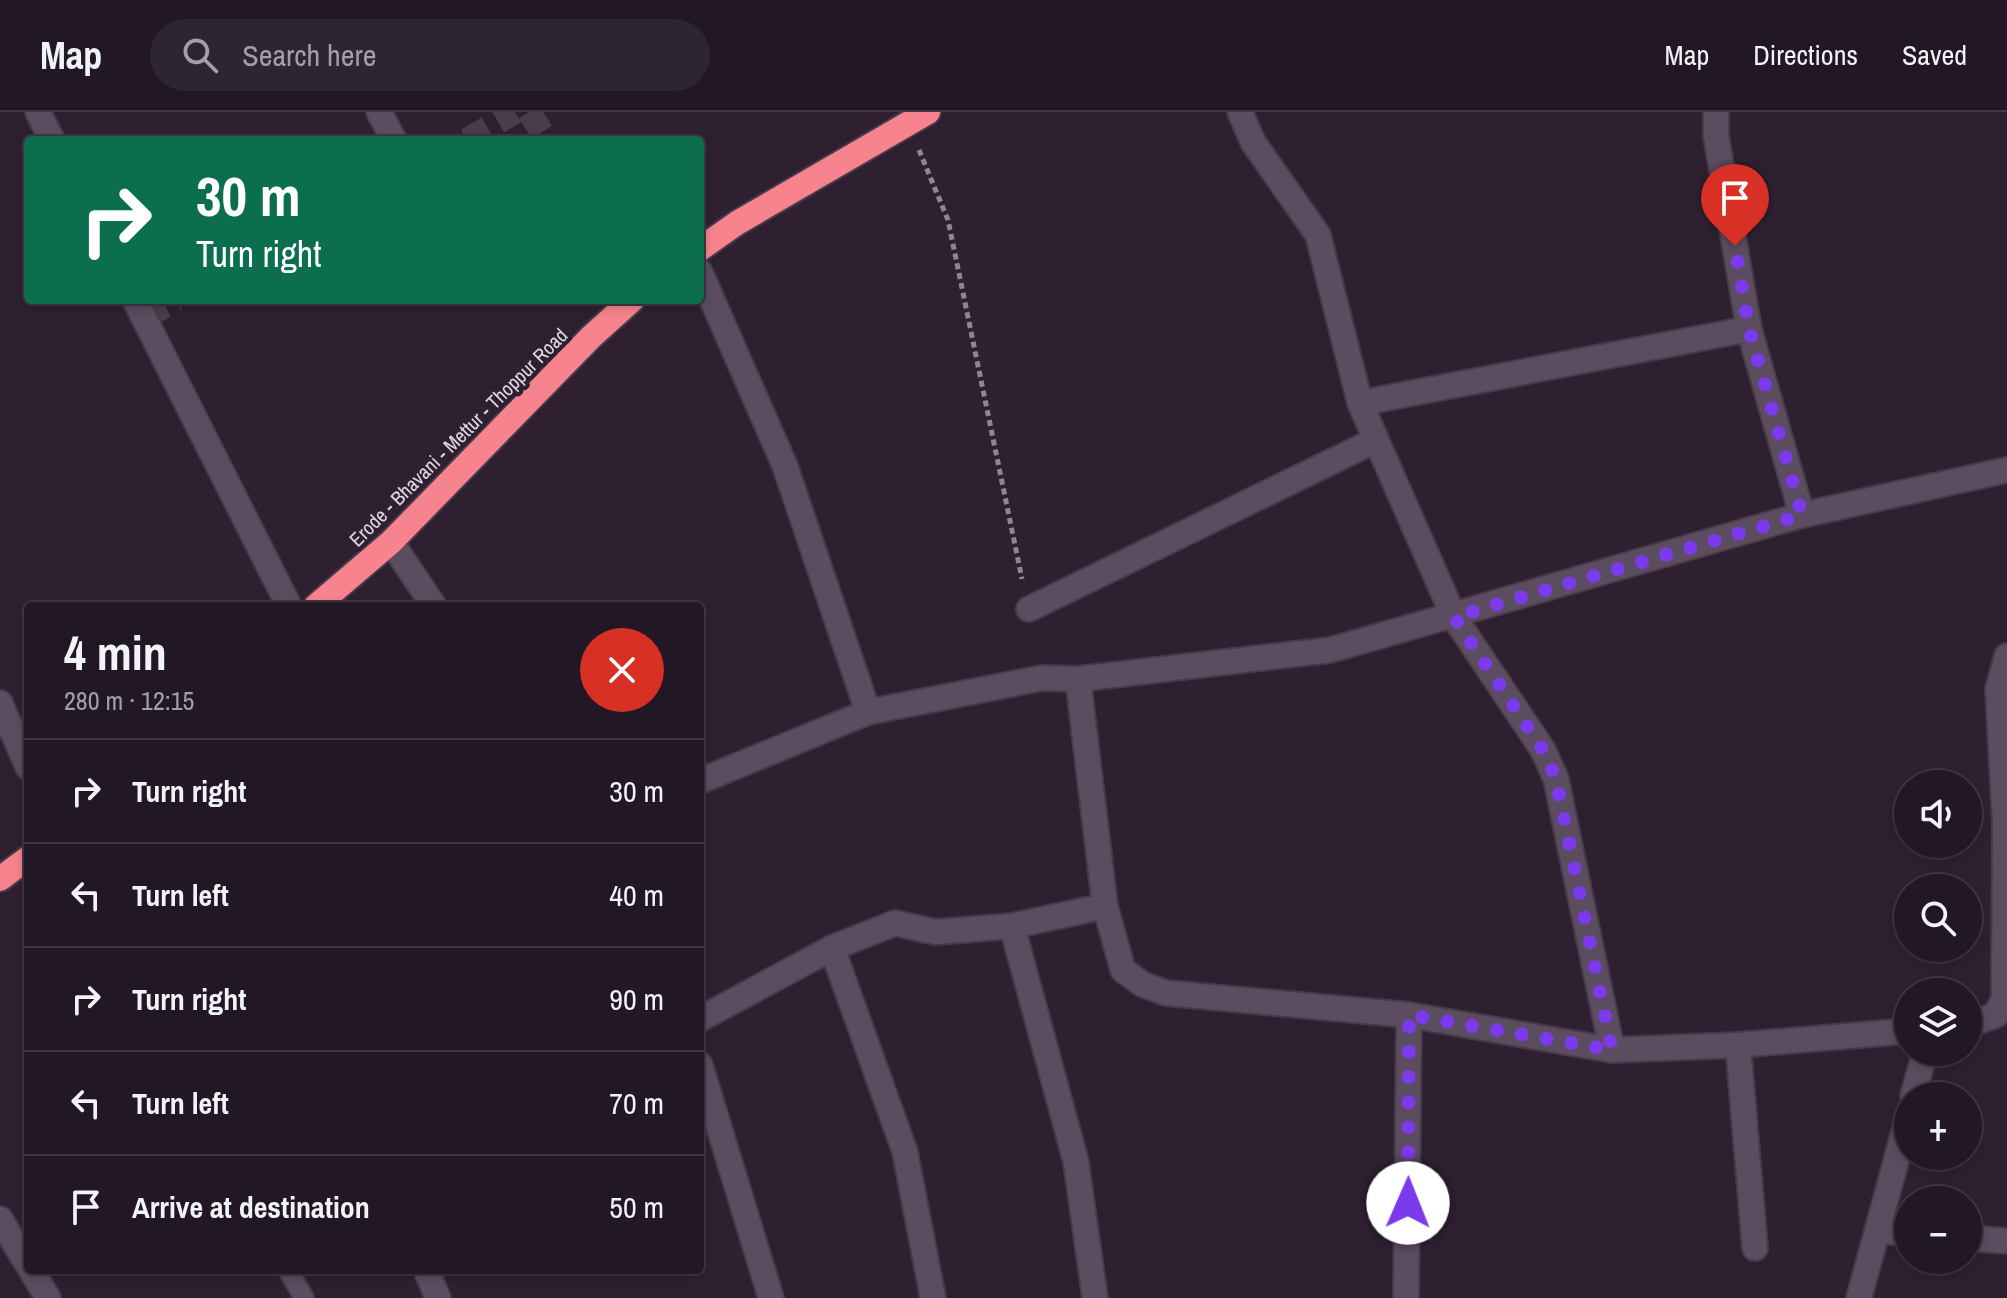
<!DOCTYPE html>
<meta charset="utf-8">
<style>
body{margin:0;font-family:"Archivo Narrow",sans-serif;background:#2e2532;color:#f1f3f6;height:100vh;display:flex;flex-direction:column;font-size:30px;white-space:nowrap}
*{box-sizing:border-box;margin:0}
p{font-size:26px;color:#a2a0a7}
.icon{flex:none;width:44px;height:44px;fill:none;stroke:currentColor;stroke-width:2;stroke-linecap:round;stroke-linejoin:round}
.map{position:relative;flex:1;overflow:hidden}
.sheet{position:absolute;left:24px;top:490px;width:680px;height:672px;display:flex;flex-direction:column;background:#221825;border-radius:8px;box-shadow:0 4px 12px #0003,0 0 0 2px #3f3742}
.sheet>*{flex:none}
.banner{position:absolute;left:24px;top:24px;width:680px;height:168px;border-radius:8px;box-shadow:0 4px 12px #0003,0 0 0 2px #3f3742;background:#0b6e4f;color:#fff;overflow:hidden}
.buttons{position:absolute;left:1894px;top:658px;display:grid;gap:16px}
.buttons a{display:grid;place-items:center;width:88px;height:88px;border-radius:50%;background:#221825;box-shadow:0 4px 12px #0003,0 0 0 2px #3f3742;font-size:40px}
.pin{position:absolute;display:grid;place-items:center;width:68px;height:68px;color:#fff;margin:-82px -34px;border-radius:50% 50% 50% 0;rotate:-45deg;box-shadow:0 0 8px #0007}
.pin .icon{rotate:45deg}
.me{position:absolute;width:88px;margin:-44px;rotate:1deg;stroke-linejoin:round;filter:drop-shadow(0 0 6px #0008)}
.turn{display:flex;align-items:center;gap:28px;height:168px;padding:0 40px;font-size:36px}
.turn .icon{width:104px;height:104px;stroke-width:2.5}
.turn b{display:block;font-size:56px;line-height:68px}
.round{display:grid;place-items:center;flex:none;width:84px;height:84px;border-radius:42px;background:#2e2532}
.summary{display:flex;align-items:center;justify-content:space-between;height:136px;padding:0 40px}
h1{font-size:48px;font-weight:800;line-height:60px}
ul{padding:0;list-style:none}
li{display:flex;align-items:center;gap:24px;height:104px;padding:0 40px;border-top:2px solid #3f3742}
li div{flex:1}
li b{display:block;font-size:30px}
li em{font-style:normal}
header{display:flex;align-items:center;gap:48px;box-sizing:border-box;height:112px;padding:0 40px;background:#221825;border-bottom:2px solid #3f3742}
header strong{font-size:38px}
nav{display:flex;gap:44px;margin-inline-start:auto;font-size:28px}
.search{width:560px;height:72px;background:#2e2532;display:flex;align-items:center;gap:20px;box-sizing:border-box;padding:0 28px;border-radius:44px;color:#a2a0a7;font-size:30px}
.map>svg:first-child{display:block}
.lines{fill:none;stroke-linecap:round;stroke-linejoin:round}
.street-tunnel{stroke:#493c4c;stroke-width:24;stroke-dasharray:24 12;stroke-linecap:butt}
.lane-casing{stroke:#473b4a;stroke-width:22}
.street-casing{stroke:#473b4a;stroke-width:28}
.highway-casing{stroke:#473b4a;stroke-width:28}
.path{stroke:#918593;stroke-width:5;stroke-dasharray:6 4;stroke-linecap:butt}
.lane{stroke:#5c4c60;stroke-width:18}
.street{stroke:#5c4c60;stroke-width:24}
.highway{stroke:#f7838e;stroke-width:24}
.route{stroke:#7c3aed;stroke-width:14;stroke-dasharray:0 25.2}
.labels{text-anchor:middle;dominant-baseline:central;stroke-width:8;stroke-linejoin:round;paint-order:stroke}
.street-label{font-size:20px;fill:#e2d8e4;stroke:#2e2031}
</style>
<header>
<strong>Map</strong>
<div class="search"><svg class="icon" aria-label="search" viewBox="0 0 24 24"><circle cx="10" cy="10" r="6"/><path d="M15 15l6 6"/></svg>Search here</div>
<nav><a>Map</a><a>Directions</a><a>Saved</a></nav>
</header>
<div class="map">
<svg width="2007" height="1186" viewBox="0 0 2007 1186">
<rect width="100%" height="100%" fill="#2e2031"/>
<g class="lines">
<g class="street-tunnel">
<polyline points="529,0 547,28"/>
<polyline points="467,28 515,0"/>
<polyline points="144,205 177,188"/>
</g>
<defs>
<polyline id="lane" points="288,1158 304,1186"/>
<g id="street">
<polyline points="38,0 52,28"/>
<polyline points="379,0 394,28"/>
<polyline points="1240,0 1253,30 1318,123 1360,291 1454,505 1543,638 1556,667 1612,938"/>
<polyline points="1716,0 1716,24 1749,217 1802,403"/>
<polyline points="700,160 785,354 868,600 1042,566 1078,567 1330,538 1802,403 2007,358"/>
<polyline points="135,188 289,494"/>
<polyline points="1360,291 1749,217"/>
<polyline points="391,430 434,494"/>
<polyline points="1029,497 1376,328"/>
<polyline points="1078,567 1105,794 1123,858 1142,872 1166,881 1409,903 1612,938 1738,933 1908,919"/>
<polyline points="0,591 28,655"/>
<polyline points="700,669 868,600"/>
<polyline points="1012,814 1076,1050 1095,1186"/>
<polyline points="832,836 905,1040 933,1186"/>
<polyline points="700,907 832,836 895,811 935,820 1012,814 1105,794"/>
<polyline points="1968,913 1996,903 2004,886 2005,711 1998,577 2007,544"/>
<polyline points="1738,933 1755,1136"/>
<polyline points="700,953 771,1186"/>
<polyline points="1913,984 1925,940"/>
<polyline points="0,1107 28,1153"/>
<polyline points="1879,1119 1908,1121"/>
<polyline points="1968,1126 2007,1129"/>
<polyline points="31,1158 48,1186"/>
<polyline points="426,1158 438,1186"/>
<polyline points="1406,1186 1409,903"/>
<polyline points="1859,1186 1908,1005"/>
</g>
<g id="highway">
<polyline points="700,137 737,111 928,0"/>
<polyline points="316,494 391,430 591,225 632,188"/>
<polyline points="0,767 28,746"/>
</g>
</defs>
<use href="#lane" class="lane-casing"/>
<use href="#street" class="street-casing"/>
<use href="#highway" class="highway-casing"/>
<polyline class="path" points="919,38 948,108 1022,467"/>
<use href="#lane" class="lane"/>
<use href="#street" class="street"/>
<use href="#highway" class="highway"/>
</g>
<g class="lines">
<polyline class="route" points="1408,1091 1409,903 1612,938 1556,667 1543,638 1454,505 1802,403 1749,217 1735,134"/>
</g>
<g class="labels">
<g class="street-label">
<text transform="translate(458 325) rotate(-45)">Erode - Bhavani - Mettur - Thoppur Road</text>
</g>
</g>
</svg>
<div class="buttons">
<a><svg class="icon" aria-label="sound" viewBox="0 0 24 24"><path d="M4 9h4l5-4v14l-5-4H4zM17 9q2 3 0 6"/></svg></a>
<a><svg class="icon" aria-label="search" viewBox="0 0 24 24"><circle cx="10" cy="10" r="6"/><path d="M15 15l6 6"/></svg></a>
<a><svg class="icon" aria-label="layers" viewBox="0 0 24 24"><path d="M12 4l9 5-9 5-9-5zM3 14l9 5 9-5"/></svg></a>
<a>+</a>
<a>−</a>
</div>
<div class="pin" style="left:1735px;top:134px;background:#d93025"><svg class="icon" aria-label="arrive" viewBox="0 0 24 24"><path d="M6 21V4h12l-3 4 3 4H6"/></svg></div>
<svg class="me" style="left:1408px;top:1091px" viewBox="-20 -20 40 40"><circle r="19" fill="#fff"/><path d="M0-13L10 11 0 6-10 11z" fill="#7c3aed"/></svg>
<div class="banner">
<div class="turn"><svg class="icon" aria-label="right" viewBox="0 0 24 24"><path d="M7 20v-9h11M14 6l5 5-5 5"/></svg><div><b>30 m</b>Turn right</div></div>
</div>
<section class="sheet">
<div class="summary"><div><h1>4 min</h1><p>280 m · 12:15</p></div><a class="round" style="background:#d93025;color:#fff"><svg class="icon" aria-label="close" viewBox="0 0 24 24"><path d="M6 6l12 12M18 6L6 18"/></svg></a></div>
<ul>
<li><svg class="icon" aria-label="right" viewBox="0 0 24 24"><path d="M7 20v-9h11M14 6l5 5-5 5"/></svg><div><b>Turn right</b></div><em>30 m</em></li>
<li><svg class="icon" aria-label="left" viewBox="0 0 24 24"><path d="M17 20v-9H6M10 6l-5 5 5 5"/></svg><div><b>Turn left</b></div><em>40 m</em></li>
<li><svg class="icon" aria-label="right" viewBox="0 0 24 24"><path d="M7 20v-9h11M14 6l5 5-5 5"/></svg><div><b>Turn right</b></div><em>90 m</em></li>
<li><svg class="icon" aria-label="left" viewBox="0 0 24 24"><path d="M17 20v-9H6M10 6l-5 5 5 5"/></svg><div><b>Turn left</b></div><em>70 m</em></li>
<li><svg class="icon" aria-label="arrive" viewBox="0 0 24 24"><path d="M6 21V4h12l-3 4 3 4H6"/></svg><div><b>Arrive at destination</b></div><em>50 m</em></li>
</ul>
</section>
</div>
